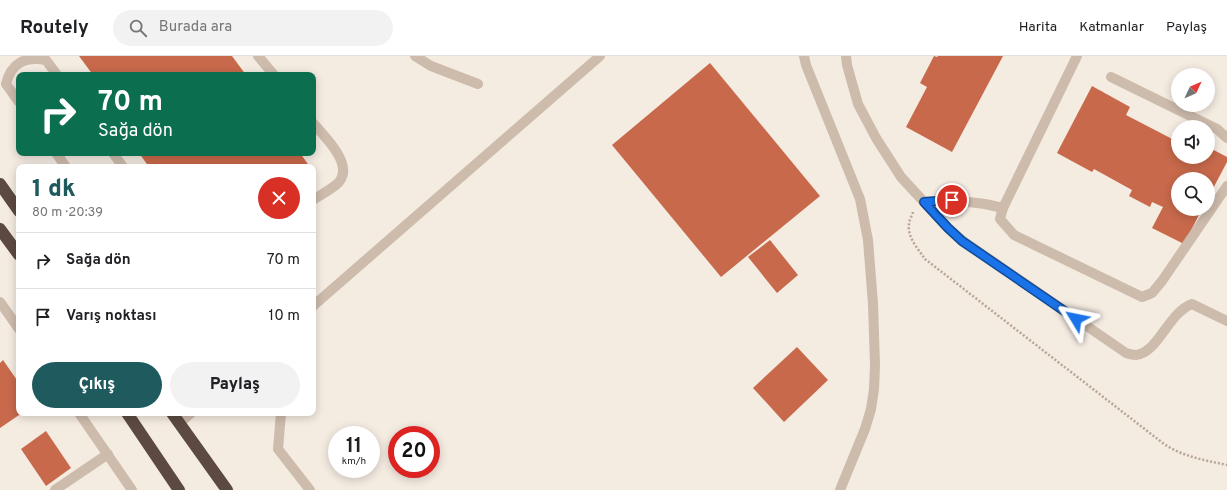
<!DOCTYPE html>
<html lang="tr">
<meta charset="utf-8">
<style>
body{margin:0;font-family:Overpass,sans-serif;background:#f2f2f2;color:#202124;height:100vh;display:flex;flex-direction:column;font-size:15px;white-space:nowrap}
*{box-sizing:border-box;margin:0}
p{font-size:13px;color:#757577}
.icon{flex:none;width:22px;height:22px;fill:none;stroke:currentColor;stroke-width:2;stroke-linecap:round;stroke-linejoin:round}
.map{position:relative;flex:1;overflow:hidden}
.details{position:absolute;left:16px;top:108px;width:300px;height:252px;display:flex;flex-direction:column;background:#fff;border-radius:8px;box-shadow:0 2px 10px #0003}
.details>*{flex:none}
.top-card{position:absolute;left:16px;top:16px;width:300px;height:84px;border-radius:8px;box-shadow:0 2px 10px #0003;background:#0b6e4f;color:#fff;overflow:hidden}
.needle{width:26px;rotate:46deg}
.tools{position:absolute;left:1171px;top:12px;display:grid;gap:8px}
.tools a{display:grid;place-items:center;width:44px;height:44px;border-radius:50%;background:#fff;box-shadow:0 2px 10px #0003;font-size:20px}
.speed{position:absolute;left:328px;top:370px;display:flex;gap:8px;font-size:20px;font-weight:700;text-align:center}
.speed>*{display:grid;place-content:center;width:52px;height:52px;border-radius:50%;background:#fff;box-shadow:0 2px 10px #0003;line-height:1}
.speed small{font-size:10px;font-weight:400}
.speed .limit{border:6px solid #d22;background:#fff;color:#111}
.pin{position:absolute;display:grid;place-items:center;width:34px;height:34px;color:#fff;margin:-17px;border:2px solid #fff;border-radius:50%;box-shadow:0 1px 4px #0007}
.me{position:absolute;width:44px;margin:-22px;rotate:305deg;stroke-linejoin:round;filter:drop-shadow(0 0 3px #0008)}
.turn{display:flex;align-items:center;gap:14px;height:84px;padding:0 16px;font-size:18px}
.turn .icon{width:52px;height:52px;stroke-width:2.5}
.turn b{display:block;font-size:28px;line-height:34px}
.round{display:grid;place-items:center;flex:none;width:42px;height:42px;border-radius:21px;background:#f2f2f2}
.summary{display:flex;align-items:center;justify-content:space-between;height:68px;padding:0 16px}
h1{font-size:24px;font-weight:800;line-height:30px;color:#1f5a5e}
.primary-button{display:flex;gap:8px;margin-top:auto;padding:8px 16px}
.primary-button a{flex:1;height:46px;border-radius:24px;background:#1f5a5e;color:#fff;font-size:16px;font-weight:800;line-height:46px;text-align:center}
.primary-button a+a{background:#f2f2f2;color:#202124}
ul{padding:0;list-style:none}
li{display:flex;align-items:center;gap:12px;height:56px;padding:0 16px;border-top:1px solid #e0e0e0}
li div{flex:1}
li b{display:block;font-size:15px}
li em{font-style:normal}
header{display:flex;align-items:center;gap:24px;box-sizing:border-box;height:56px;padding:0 20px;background:#fff;border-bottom:1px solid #e0e0e0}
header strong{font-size:19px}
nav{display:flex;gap:22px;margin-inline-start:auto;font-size:14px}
.search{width:280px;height:36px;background:#f2f2f2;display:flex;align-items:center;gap:10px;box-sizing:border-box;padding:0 14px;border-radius:22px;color:#757577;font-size:15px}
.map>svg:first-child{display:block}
.building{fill:#c8694b}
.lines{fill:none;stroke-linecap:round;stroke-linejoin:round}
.path{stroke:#b9a596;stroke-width:2.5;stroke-dasharray:2 2;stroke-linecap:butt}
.minor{stroke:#cdbbac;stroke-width:10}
.highway{stroke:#5c4a42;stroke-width:12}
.route-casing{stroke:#114b97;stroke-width:10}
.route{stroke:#1a73e8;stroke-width:7}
</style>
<header>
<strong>Routely</strong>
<div class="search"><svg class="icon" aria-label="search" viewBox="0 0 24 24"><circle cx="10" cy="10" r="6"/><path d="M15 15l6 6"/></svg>Burada ara</div>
<nav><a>Harita</a><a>Katmanlar</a><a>Paylaş</a></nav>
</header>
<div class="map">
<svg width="1227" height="434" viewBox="0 0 1227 434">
<rect width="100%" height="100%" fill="#f4ebe1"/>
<g class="building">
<polygon points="79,0 232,0 246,19 93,19"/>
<polygon points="934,0 937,1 938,0 1003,0 952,96 906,71 927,31 920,27"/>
<polygon points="710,7 820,140 721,221 612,89"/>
<polygon points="1092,30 1130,51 1126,59 1178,86 1178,101 1208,101 1208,91 1227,101 1227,106 1208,142 1208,123 1178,123 1178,153 1202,153 1184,188 1152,172 1163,151 1152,146 1150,151 1129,140 1132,134 1094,113 1092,116 1057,97"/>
<polygon points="139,97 300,97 310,111 149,111"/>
<polygon points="770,184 798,219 777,237 748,201"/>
<polygon points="797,291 828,324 784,366 753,332"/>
<polygon points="3,304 19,327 19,357 22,357 0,372 0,307"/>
<polygon points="46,375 71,412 46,430 21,393"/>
</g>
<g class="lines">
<path class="path" d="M913 156C912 160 909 164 909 168 907 181 918 193 925 203L1164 388C1184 401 1204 404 1227 409"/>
<g class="minor">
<polyline points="258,0 274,19"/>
<polyline points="415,0 431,10 478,28"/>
<polyline points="804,0 806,9 860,143 868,184 873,248 875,309 874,333 871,353 865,373 840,434"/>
<path d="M846 0 847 9 858 48 876 82 901 121 948 172 963 185 1126 297C1129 298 1133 299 1136 299 1158 297 1168 257 1192 248L1227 265"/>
<polyline points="1077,0 1003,152 1000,163 1014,179 1142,241 1152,237 1162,225 1227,130"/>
<polyline points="1111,21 1217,73 1227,82"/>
<path d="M19 46 6 28C11 7 25 0 46 4L57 19"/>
<path d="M313 67C324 80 354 108 339 126 335 131 319 140 313 144"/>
<polyline points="56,97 66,111"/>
<polyline points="113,97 123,111"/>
<polyline points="925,146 952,144 985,148 1003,152"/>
<polyline points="0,246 19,273"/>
<polyline points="313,250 600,0"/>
<polyline points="79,357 132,434"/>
<polyline points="281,357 278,393 310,434"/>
<polyline points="180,367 191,357"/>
<polyline points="55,434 108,398"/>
</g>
<g class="highway">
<polyline points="0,128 19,155"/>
<polyline points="0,173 19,199"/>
<polyline points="127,357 179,434"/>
<polyline points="172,357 227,434"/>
</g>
</g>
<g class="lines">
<defs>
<polyline id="route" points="952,144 924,146 948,172 962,185 1076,263"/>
</defs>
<use href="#route" class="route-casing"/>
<use href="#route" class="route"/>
</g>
</svg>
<div class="tools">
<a><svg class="needle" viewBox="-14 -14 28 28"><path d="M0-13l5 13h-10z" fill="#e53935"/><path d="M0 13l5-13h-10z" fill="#757577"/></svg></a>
<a><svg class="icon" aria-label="sound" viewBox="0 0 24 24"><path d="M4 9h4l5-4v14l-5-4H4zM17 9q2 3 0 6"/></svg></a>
<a><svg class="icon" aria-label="search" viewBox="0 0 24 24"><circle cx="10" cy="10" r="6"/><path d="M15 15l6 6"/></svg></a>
</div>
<div class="speed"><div>11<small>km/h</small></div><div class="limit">20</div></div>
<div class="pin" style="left:952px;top:144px;background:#d93025"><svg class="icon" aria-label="arrive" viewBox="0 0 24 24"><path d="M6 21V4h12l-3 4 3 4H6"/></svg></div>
<svg class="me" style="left:1076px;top:263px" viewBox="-20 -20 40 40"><path d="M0-17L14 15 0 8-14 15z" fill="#1a73e8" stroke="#fff" stroke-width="4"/></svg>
<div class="top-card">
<div class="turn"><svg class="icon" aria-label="right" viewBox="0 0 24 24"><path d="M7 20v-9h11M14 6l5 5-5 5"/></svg><div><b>70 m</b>Sağa dön</div></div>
</div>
<section class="details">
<div class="summary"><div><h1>1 dk</h1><p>80 m · 20:39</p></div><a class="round" style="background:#d93025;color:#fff"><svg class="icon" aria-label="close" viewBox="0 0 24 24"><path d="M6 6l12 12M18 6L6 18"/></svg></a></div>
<ul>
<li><svg class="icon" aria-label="right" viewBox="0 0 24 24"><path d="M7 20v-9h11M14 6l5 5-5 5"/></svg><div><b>Sağa dön</b></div><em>70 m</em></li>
<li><svg class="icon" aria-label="arrive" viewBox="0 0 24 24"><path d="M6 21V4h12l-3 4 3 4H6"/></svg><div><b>Varış noktası</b></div><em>10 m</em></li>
</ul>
<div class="primary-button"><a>Çıkış</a><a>Paylaş</a></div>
</section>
</div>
